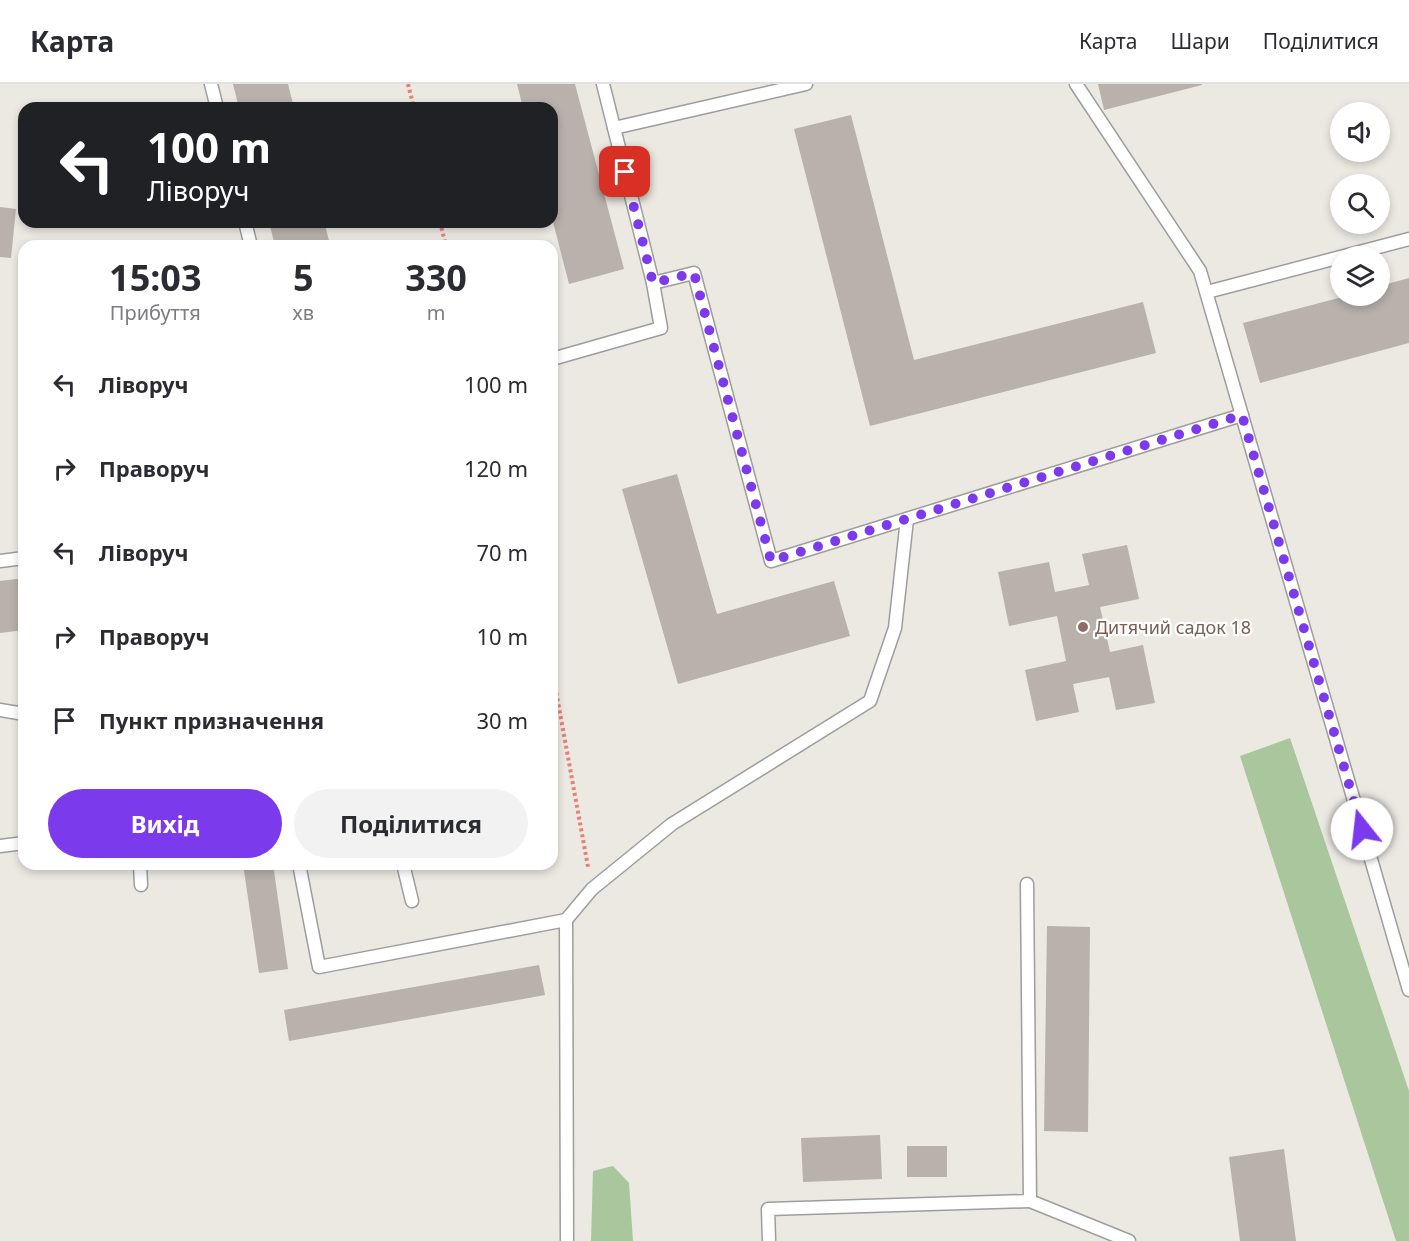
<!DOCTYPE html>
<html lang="uk">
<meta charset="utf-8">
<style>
body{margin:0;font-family:"Noto Sans",sans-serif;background:#f2f2f3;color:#2b2b33;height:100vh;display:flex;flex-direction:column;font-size:22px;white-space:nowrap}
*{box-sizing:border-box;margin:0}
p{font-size:20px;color:#7c7c81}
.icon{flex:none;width:33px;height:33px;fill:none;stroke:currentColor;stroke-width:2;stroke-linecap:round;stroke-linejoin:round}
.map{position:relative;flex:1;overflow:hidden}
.details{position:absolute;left:18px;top:156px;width:540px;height:630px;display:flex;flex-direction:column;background:#fff;border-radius:18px;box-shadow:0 3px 9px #0003}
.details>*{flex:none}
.top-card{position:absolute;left:18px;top:18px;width:540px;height:126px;border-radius:18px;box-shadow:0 3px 9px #0003;background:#202124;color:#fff;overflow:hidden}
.tools{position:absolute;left:1330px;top:18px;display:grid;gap:12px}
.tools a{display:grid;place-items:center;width:60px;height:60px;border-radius:50%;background:#fff;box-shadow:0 3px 9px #0003;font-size:30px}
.pin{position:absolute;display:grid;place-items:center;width:51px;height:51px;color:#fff;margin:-26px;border-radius:12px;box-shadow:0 3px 9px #0006}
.me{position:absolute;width:66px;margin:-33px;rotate:344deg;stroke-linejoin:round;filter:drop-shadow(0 0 4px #0008)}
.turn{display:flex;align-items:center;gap:21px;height:126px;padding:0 30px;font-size:27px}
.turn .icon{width:78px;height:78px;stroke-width:2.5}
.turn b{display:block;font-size:42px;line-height:51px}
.eta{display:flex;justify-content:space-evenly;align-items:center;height:102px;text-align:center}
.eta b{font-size:36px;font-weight:700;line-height:42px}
.cta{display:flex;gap:12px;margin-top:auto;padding:12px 30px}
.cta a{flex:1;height:69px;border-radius:36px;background:#7c3aed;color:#fff;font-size:24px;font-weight:700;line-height:69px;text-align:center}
.cta a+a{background:#f2f2f3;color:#2b2b33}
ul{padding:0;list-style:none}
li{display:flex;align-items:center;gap:18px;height:84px;padding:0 30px}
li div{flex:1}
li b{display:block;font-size:22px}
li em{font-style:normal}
header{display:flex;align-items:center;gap:36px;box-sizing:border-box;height:84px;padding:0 30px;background:#fff;border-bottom:2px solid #e1e1e2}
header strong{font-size:28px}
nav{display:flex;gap:33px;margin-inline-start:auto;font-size:21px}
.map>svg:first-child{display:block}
.forest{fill:#aac69c}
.building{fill:#b8b1ac}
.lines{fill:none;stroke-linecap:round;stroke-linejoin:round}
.lane-casing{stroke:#9d9d9d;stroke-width:15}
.path{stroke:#e78078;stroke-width:4;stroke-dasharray:3 3;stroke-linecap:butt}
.lane{stroke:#fff;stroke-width:12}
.route{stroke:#7c3aed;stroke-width:10;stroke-dasharray:0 18}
.education-dot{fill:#8d6e63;stroke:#fff;stroke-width:2}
.labels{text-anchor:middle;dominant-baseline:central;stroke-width:4.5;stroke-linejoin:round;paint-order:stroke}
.education-label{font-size:18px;fill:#785e54;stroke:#fff;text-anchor:start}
</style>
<header>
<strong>Карта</strong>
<nav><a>Карта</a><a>Шари</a><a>Поділитися</a></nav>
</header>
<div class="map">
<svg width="1409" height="1157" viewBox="0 0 1409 1157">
<rect width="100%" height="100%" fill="#ece8e2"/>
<g class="forest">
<polygon points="1290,654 1409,1007 1409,1157 1396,1157 1240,672"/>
<polygon points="613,1082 629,1099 633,1157 591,1157 593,1087"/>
</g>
<g class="building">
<polygon points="233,0 288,0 294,24 239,24"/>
<polygon points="517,0 575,0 624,185 569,200 552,134 552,24 523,24"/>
<polygon points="1098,0 1202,0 1202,1 1104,26"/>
<polygon points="851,31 914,276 1143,218 1156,269 870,342 794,45"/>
<polygon points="0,123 16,125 11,174 0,173"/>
<polygon points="269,138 324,138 330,160 275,162"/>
<polygon points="1409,194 1409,259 1260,299 1243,239 1346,212 1380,212 1380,202"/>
<polygon points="23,276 24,276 24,309 18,308"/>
<polygon points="677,390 717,530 834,497 850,552 678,600 622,405"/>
<polygon points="1127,461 1139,515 1100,523 1110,568 1143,561 1155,619 1116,626 1109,593 1073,600 1079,628 1036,637 1025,586 1066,577 1057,532 1009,542 998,488 1049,478 1055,508 1089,501 1082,470"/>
<polygon points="24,494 24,546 0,549 0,497"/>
<polygon points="243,780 273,780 288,885 259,889"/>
<polygon points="1047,842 1090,843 1088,1048 1044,1047"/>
<polygon points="539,881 545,911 289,957 284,926"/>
<polygon points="880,1051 882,1095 803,1098 801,1054"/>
<rect x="907" y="1062" width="40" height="31"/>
<polygon points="1284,1065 1296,1157 1240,1157 1229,1073"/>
</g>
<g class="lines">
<defs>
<g id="lane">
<polyline points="211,0 217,24"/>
<polyline points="603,0 653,199 694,189 771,477 1242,331"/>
<polyline points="1076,0 1200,187 1409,906"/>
<polyline points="614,44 806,0"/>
<polyline points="245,138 251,162"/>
<polyline points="1207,208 1409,155"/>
<polyline points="552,275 661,244 653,199"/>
<polyline points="0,477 24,474"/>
<polyline points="0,626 24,630"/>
<polyline points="0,762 24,759"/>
<polyline points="140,780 141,801"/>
<polyline points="299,780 319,883 566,836 567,1157"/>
<polyline points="403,780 412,817"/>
<polyline points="566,836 592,805 672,740 870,617 895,544 907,435"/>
<polyline points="1030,1117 1129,1157"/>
<polyline points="769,1157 768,1125 1030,1117 1027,800"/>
</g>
</defs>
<use href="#lane" class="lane-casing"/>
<g class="path">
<polyline points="408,0 414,24"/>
<polyline points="440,138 446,162"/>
<polyline points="552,585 588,783"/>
</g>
<use href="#lane" class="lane"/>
</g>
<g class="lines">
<polyline class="route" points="625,88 653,199 694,189 771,477 1242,331 1362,745"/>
</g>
<circle class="education-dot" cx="1083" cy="543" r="6"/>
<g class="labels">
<g class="education-label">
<text x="1095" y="543">Дитячий садок 18</text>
</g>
</g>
</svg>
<div class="tools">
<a><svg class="icon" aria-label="sound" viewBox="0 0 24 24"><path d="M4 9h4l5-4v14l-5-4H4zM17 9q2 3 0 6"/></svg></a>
<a><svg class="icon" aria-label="search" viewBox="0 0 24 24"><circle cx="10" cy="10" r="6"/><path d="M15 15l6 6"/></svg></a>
<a><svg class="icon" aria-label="layers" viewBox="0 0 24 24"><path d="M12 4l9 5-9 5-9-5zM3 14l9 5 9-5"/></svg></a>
</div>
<div class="pin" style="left:625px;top:88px;background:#d93025"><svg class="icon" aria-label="arrive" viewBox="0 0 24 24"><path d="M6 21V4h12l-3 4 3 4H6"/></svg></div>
<svg class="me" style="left:1362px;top:745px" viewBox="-20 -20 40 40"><circle r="19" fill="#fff"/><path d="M0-13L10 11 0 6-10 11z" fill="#7c3aed"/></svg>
<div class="top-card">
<div class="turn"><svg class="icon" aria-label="left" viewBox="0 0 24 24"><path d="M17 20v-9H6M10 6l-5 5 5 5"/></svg><div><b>100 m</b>Ліворуч</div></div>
</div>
<section class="details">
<div class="eta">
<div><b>15:03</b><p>Прибуття</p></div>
<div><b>5</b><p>хв</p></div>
<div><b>330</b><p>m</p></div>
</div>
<ul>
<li><svg class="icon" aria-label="left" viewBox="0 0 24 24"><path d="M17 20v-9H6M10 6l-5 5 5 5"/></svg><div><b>Ліворуч</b></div><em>100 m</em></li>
<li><svg class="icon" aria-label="right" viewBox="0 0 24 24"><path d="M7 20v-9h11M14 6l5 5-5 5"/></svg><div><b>Праворуч</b></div><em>120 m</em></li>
<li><svg class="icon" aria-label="left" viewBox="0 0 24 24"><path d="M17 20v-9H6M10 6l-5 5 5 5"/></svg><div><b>Ліворуч</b></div><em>70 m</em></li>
<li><svg class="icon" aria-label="right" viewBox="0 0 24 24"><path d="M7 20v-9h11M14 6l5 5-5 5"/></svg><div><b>Праворуч</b></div><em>10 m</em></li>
<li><svg class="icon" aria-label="arrive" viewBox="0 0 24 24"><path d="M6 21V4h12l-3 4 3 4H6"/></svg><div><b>Пункт призначення</b></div><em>30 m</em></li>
</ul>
<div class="cta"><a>Вихід</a><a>Поділитися</a></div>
</section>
</div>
